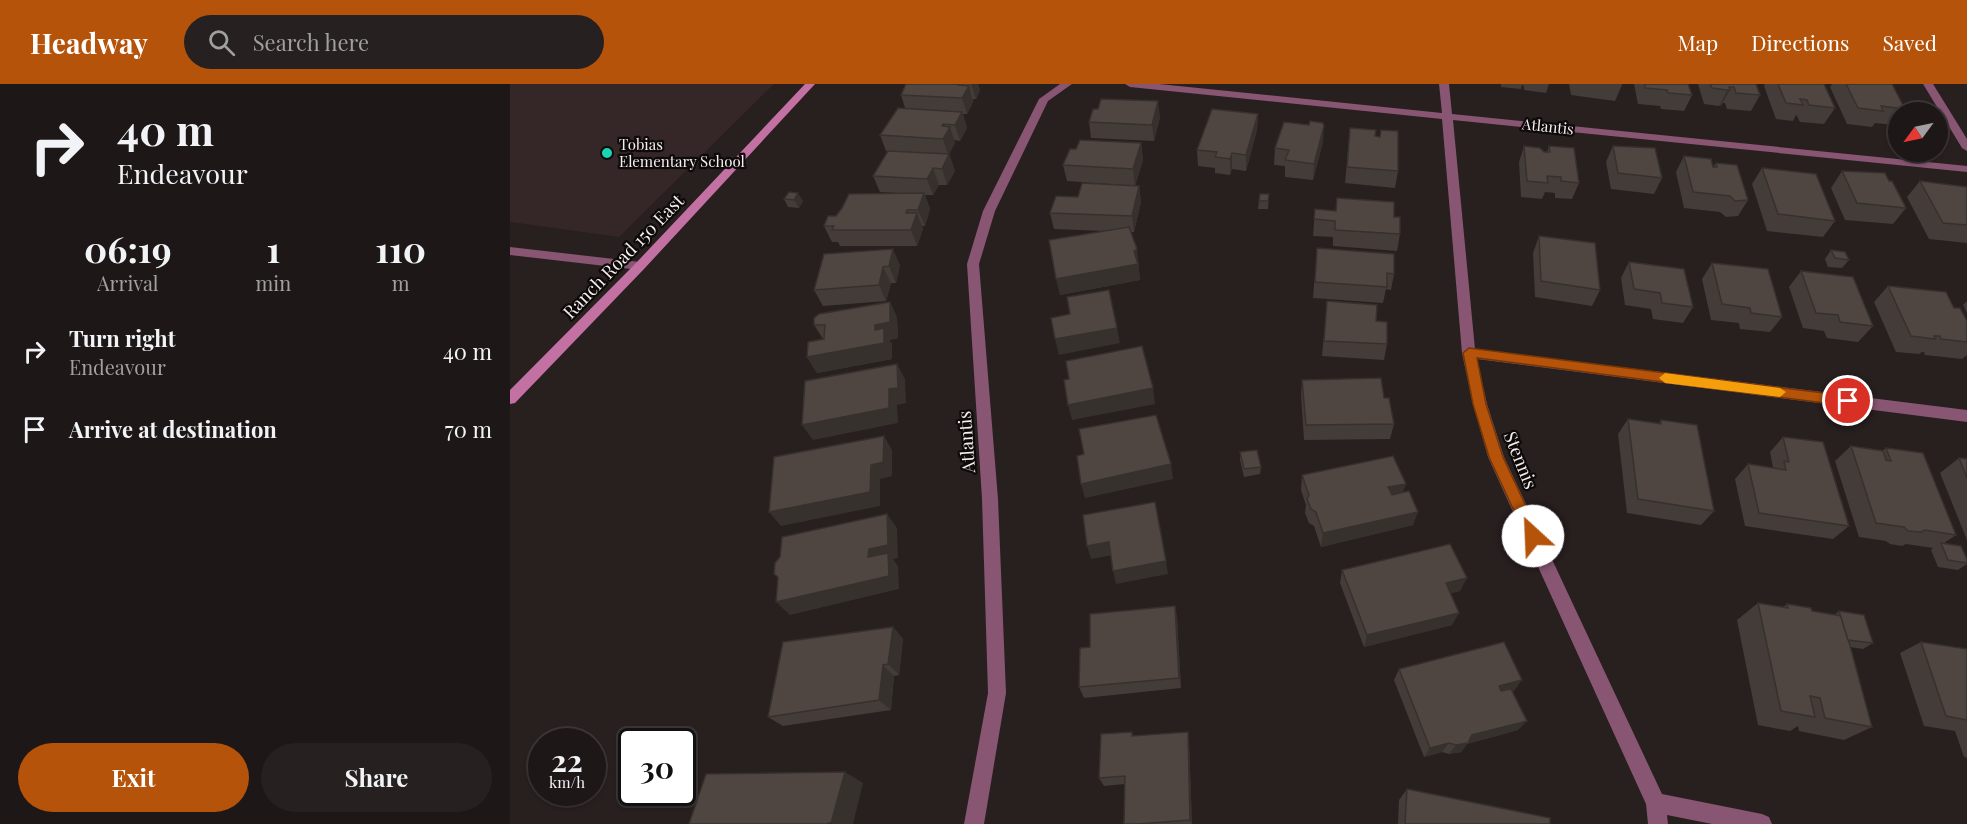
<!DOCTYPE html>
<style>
body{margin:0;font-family:"Playfair Display",serif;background:#262020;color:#f1f3f6;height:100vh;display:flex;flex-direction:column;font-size:22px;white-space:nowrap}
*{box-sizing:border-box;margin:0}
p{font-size:20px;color:#a19fa1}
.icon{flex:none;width:33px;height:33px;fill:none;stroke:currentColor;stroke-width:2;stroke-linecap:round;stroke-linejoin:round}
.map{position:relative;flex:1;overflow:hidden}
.details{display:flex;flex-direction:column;background:#1e1717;width:510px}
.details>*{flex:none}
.guide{background:#1e1717;color:#f1f3f6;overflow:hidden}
.needle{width:39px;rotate:237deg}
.controls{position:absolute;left:1378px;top:18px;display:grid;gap:12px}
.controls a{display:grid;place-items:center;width:60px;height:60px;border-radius:50%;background:#1e1717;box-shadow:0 2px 4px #0004,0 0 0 2px #3c3636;font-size:30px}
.speed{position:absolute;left:18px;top:644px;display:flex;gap:12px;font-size:30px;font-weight:700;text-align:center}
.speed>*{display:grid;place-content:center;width:78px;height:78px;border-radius:50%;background:#1e1717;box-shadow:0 2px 4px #0004,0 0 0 2px #3c3636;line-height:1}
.speed small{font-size:15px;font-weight:400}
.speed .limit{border:3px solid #111;border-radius:9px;background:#fff;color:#111}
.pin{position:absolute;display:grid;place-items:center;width:51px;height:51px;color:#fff;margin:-26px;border:3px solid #fff;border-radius:50%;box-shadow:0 2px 6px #0007}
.me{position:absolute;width:66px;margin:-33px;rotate:335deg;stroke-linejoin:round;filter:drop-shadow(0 0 4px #0008)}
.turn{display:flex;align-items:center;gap:21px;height:126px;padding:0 18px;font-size:27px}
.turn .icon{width:78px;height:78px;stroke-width:2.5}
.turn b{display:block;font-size:42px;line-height:51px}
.eta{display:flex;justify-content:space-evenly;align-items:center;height:102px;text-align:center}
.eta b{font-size:36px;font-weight:700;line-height:42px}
.cta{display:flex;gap:12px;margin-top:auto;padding:12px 18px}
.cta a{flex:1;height:69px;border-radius:36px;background:#b45309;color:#fff;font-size:24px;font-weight:700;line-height:69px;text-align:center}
.cta a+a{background:#262020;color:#f1f3f6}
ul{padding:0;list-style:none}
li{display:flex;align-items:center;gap:18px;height:78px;padding:0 18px}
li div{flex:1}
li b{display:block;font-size:22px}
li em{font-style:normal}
header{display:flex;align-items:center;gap:36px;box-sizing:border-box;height:84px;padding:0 30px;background:#b45309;color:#fff}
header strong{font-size:28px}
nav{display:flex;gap:33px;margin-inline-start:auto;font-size:21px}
.search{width:420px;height:54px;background:#262020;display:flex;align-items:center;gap:15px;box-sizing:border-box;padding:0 21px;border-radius:33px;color:#a19fa1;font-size:22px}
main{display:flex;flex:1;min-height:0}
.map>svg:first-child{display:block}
.built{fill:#352627}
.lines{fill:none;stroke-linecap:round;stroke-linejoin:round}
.minor{fill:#885573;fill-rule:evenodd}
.secondary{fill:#c370a2;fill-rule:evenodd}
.wall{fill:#443c39}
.shaded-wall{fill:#37312e}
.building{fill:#4f4642;stroke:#37312e;stroke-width:1.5}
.route{fill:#b45309;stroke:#753606;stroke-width:1.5}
.slow{fill:#f59e0b}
.poi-dot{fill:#18d5b2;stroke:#0e0a0a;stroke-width:2}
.labels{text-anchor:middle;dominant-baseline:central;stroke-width:4.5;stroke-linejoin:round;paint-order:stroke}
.far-street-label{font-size:15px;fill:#f5efef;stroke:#0e0a0a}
.far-poi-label{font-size:15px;fill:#f5efef;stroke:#0e0a0a;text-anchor:start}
.street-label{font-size:18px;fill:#f5efef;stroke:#0e0a0a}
</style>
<header>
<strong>Headway</strong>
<div class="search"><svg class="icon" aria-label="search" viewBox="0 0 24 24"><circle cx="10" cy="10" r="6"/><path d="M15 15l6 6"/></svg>Search here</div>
<nav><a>Map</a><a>Directions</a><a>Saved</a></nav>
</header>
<main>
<section class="details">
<div class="guide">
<div class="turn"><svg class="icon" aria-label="right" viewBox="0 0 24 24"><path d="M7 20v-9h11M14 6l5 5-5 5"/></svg><div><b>40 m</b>Endeavour</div></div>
</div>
<div class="eta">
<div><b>06:19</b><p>Arrival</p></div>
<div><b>1</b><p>min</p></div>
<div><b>110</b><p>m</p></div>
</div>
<ul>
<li><svg class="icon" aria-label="right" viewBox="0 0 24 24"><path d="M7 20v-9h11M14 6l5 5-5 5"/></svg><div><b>Turn right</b><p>Endeavour</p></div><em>40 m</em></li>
<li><svg class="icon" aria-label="arrive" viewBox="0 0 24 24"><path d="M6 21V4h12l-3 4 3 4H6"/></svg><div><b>Arrive at destination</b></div><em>70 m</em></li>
</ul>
<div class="cta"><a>Exit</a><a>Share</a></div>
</section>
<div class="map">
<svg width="1457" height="740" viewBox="0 0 1457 740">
<rect width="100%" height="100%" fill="#281f1f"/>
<polygon class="built" points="0,0 264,0 109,153 0,138"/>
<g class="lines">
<g class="minor">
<polygon points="550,0 562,0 538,17 485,127 469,180 488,415 496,609 474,740 454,740 478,609 472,415 457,180 473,127 529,15"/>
<polygon points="615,0 649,0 932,29 929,0 939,0 942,30 1457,82 1457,88 943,36 965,265 1457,326 1457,338 967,275 977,320 994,373 1152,710 1252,730 1259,733 1262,740 1202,740 1157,731 1158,740 1138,740 1136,720 978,373 963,320 952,269 932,35 620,3"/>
<polygon points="1413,0 1423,0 1457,55 1457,67 1452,64"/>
<polygon points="0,163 130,178 136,182 130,186 0,171"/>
</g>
<polygon class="secondary" points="295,0 305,0 134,185 5,319 0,320 0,306 126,179"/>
</g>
<g class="wall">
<polygon points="396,0 468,0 470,6 466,15 463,15 463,18 457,30 453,30 457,44 450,57 444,56 445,59 439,70 445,87 437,101 429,101 423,111 415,111 420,125 415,142 412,142 413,145 407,162 330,162 328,158 322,158 314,142 326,132 332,124 388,109 370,108 363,92 378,67 376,67 370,51 395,24 391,11"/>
<polygon points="991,0 1039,0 1036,9 1014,6 1014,2 1012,1 1011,5 991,3"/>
<polygon points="1059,0 1112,0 1112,1 1105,17 1061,11"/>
<polygon points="1124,0 1178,0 1182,11 1174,27 1151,25 1150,22 1128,20"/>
<polygon points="1188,0 1246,0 1250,11 1241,27 1217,25 1215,19 1213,19 1211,22 1209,22 1194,20"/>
<polygon points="1255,0 1314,0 1325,24 1314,40 1290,38 1287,32 1286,31 1283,37 1266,35 1254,2"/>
<polygon points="1322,0 1382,0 1395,25 1393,28 1389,28 1389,33 1384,41 1365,39 1362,43 1337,40 1320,3"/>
<polygon points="748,30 747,46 736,87 722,85 720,91 705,89 705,84 688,82 687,66"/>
<polygon points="650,33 644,57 581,54 579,38"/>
<polygon points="840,44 865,52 870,52 871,46 888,87 885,104 835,99"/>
<polygon points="813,58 803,96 775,93 775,82 764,81 765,64"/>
<polygon points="631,59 633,76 625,102 557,97 553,81 566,65"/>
<polygon points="1014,62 1037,68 1039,62 1069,99 1062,115 1045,114 1045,109 1035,108 1032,115 1011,113 1009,78"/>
<polygon points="1103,62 1152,94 1144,110 1101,105 1096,78"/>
<polygon points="1174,72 1203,83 1206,79 1238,116 1228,132 1216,133 1210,128 1174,124 1166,88"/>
<polygon points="1252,84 1325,137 1313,153 1257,147 1242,100"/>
<polygon points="1332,87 1379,97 1396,124 1383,140 1335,136 1321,104"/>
<polygon points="1410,97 1457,103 1457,159 1419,155 1397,113"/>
<polygon points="629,102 631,118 624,148 621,148 629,181 628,182 630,196 550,211 594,147 544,145 540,129 568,113"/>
<polygon points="279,108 293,117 289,124 278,123 274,115"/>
<polygon points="759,110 758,125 748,125 749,117"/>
<polygon points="805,125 884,133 890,150 887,167 823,162 823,153 803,152"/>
<polygon points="1029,152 1090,206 1082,222 1025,213 1023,169"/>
<polygon points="807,164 884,190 881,206 876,205 873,219 803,214"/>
<polygon points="1321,166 1339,176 1332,184 1318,183 1315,175"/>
<polygon points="314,170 390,181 386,199 381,199 376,217 313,222 304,206"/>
<polygon points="1119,178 1183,223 1173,239 1143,235 1141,225 1115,221 1111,194"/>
<polygon points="1202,179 1272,233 1260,248 1230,245 1229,239 1201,236 1192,195"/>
<polygon points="1291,187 1363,242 1348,258 1317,254 1314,247 1293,244 1279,203"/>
<polygon points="1378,202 1444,224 1457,237 1457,271 1452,275 1415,271 1414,268 1412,268 1409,270 1386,268 1364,218"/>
<polygon points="817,217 866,237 877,260 874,276 812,272"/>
<polygon points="1457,217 1457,229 1453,221"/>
<polygon points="380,218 387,234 388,254 379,256 382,260 382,275 307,289 297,273 313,255 304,241"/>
<polygon points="792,296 884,340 880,355 794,356 791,311"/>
<polygon points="1118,335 1149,339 1151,336 1204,427 1191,441 1117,429 1108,350"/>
<polygon points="1273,353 1339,442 1323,455 1235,442 1225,395 1238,380 1263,384 1260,368"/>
<polygon points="1341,362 1372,367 1376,364 1446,451 1434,459 1457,475 1457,480 1448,486 1428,483 1421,466 1423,464 1396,460 1392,462 1380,460 1376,457 1349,453 1325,377"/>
<polygon points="730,368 751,383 750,390 734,393 730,376"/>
<polygon points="1449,374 1457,375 1457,456 1430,389"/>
<polygon points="792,391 893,408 903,441 811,463 804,442 799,439 795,429 796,421 791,406"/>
<polygon points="832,486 950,507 940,509 942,541 854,563 830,499"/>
<polygon points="1248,519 1273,523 1277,520 1302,527 1324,531 1329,527 1363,559 1353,565 1340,563 1362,643 1334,656 1289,647 1288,642 1280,647 1248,641 1227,536"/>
<polygon points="665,522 667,534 671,604 574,614 569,603 580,563"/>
<polygon points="383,543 393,555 389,591 384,592 381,626 273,642 258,633"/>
<polygon points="1411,558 1457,565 1457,674 1454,673 1445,647 1414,642 1390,569"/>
<polygon points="889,585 1004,607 1003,607 1008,646 957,660 951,668 939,670 932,668 914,673 884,596"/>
<polygon points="624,652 679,657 682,740 614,740 615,700 594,702 589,694"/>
<polygon points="897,705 1040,740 888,740 889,716"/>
</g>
<g class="shaded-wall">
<polygon points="449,0 450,0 454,11 459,2 463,18 457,30 448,1"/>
<polygon points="461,0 468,0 470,6 466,15"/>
<polygon points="1217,6 1220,6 1211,22 1209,22"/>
<polygon points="648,17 650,33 644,57 642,41"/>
<polygon points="452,28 457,44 450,57 445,41"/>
<polygon points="748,30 747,46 736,87 736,71"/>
<polygon points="433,40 436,49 440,43 445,59 438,71 433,55 432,42"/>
<polygon points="814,42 813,58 803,96 804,80"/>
<polygon points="631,59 633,76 625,102 623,85"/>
<polygon points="722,69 722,85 720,91 720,75"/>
<polygon points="439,70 445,87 437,101 432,85"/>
<polygon points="423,84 429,101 423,111 417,95"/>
<polygon points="629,102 631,118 624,148 622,132"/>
<polygon points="288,109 293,117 289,124 284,116"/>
<polygon points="414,109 420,125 415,142 408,126"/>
<polygon points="397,126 403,140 407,129 413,145 407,162 401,146 396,129"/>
<polygon points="383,165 390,181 386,199 379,182"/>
<polygon points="627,165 630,196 550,211 546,195 624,167"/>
<polygon points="373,183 381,199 376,217 369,201"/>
<polygon points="380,218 387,234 388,254 379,256 382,260 382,275 307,289 297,273 365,246 365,241"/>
<polygon points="607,244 610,259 549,271 545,255"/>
<polygon points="387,280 395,295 396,319 387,321 388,339 303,356 292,341 379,305"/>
<polygon points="643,304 645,320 562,336 558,321"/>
<polygon points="374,352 382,366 382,392 370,395 370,422 271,442 259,428"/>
<polygon points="661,380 663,395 575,414 571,400"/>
<polygon points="896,400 891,414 874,417 878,403"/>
<polygon points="908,428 903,441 811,463 813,449"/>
<polygon points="377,430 387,444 388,474 383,475 388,482 389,505 280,531 266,518 358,473 359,465"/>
<polygon points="599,458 603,471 581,475 577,462"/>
<polygon points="656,477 658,490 606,500 603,487"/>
<polygon points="957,494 950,507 930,512 936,499"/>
<polygon points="665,522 667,534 671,604 669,594"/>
<polygon points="949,529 942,541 854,563 857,551"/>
<polygon points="383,543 393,555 389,591 378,580"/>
<polygon points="373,581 384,592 381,626 369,616"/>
<polygon points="1012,596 1004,607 981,613 989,602"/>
<polygon points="1017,637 1008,646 957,660 951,668 939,670 946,661 962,651"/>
<polygon points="678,648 679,657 682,740 680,736"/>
<polygon points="939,659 932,668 914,673 920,664"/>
<polygon points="335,688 353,699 343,740 323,740 321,739"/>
</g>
<g class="building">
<polygon points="396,0 449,0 448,1 459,2 452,14 391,11"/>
<polygon points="1135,0 1178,0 1182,11 1158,9 1157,6 1135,4"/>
<polygon points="1200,0 1246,0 1250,11 1226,9 1224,3 1219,3 1220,6 1217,6 1202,4"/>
<polygon points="1268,0 1314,0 1325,24 1299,21 1297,16 1290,15 1293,21 1276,19"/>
<polygon points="1336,0 1382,0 1395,25 1371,22 1373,27 1348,24"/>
<polygon points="591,15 648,17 642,41 579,38 583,25 588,25"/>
<polygon points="388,24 452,28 445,41 433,40 432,42 440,43 433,55 370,51"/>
<polygon points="702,25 748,30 736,71 722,69 720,75 705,73 707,68 687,66"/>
<polygon points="800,37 813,39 814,42 804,80 775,76 779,66 765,64 774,38 799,41"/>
<polygon points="840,44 866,46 865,52 870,53 871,46 888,47 888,87 837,83"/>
<polygon points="570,56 631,59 623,85 553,81 560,65 566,65"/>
<polygon points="1014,62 1030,64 1034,68 1040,68 1039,62 1064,64 1069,99 1051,97 1051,93 1037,92 1038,99 1017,97"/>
<polygon points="1103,62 1145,64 1152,94 1108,89"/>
<polygon points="378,67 439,70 432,85 423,84 417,95 363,92"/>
<polygon points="1174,72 1201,75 1203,83 1207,83 1206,79 1227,81 1238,116 1225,117 1220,112 1183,108"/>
<polygon points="1252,84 1306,90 1325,137 1268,130"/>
<polygon points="1332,87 1375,89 1379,97 1382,97 1396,124 1347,119"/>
<polygon points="1410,97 1457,103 1457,141 1433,139"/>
<polygon points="572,99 629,102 622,132 540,129 546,112 568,113"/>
<polygon points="279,108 288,109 284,116 274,115"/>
<polygon points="414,109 408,126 397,126 396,129 407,129 401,146 322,146 324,142 314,142 318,132 326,132 332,124 339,110"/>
<polygon points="750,110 759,110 758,117 749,117"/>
<polygon points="827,114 884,118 884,133 890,133 890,150 825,146 825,137 804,135 805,125 826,127"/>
<polygon points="619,143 627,165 624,167 628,180 546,195 539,156"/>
<polygon points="1029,152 1085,159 1090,206 1031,197"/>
<polygon points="807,164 884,170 884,190 877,189 877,203 805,198"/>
<polygon points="383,165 379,182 373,183 369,201 304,206 314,170"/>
<polygon points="1321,166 1335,168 1339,176 1325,174"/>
<polygon points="1119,178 1174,185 1183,223 1152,219 1150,209 1124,205"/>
<polygon points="1202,179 1258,185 1272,233 1241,229 1240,224 1212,220"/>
<polygon points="1291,187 1343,193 1363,242 1330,238 1328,231 1306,229"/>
<polygon points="1378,202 1436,208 1444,224 1450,224 1457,237 1457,258 1431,255 1430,252 1424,252 1425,255 1401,252"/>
<polygon points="599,206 607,244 545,255 541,234 560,230 557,213"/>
<polygon points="817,217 867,221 866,237 877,238 877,260 814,257"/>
<polygon points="380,218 380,238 365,241 365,246 374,244 374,259 297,273 298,258 314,255 315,241 304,241 304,234 309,230"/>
<polygon points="632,262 643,304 558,321 554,296 559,295 556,277"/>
<polygon points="387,280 388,304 379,305 379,324 292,341 295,297"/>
<polygon points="871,294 874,314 879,314 884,340 796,341 792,296"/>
<polygon points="646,331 661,380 571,400 567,372 574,370 569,345"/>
<polygon points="1118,335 1151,340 1151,336 1187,341 1204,427 1128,415"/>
<polygon points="374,352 373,378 361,381 360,408 259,428 264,373"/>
<polygon points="1273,353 1313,358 1339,442 1249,429 1238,380 1276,386 1274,377 1279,378"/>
<polygon points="1341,362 1373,367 1376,376 1381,377 1376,364 1413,369 1446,451 1415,446 1411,448 1398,447 1394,443 1366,439"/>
<polygon points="747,366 751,383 734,385 730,368"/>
<polygon points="883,372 896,400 878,403 882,411 899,407 908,428 813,449 806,428 801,425 797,415 799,411 792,391"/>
<polygon points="1449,374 1457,375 1457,394"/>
<polygon points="645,418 656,477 603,487 599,458 577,462 573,431"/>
<polygon points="377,430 378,461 359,465 358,473 378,469 379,492 266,518 268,493 264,490 265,479 270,473 272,453"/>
<polygon points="1431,459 1451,462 1457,475 1457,479 1438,476"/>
<polygon points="940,460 957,494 936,499 949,529 857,551 832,486"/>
<polygon points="1248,519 1278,524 1277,520 1301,524 1302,527 1332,532 1362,643 1315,634 1310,614 1300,612 1305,633 1271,627"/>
<polygon points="665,522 669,594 569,603 570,564 580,563 580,530"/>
<polygon points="1329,527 1354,531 1363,559 1338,556"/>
<polygon points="383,543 378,580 373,581 369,616 258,633 273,558"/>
<polygon points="994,558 1012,596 989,602 991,607 1001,605 1017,637 962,651 958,659 946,661 939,659 920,664 889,585"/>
<polygon points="1411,558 1457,565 1457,636 1436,632"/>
<polygon points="622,648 622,652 678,648 680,736 627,740 614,740 615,692 589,694 591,650"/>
<polygon points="335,688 321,739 318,739 318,740 179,740 196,690"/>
<polygon points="897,705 1040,734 1040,740 895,740"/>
</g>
<polygon class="route" points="959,264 1338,312 1345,317 1338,322 967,274 976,320 993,373 1030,452 1028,457 1023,459 1018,457 979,373 963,320 953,269"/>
<polygon class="slow" points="1155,289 1270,304 1276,308 1270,313 1155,299 1149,294"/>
<circle class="poi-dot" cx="97" cy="69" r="6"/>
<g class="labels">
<g class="far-street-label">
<text transform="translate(1038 42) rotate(6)">Atlantis</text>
</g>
<g class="far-poi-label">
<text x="109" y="60">Tobias<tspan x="109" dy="17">Elementary School</tspan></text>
</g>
<g class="street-label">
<text transform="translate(113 172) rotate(-46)">Ranch Road 150 East</text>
<text transform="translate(456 358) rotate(-94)">Atlantis</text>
<text transform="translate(1011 376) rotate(68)">Stennis</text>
</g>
</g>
</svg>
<div class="controls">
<a><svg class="needle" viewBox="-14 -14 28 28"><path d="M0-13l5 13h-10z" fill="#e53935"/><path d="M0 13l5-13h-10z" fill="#a19fa1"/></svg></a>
</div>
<div class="speed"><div>22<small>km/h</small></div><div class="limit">30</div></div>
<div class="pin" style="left:1338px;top:317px;background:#d93025"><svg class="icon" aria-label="arrive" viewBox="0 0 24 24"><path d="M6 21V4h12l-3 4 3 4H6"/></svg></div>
<svg class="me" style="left:1023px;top:452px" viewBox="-20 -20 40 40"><circle r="19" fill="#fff"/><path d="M0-13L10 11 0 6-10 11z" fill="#b45309"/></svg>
</div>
</main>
